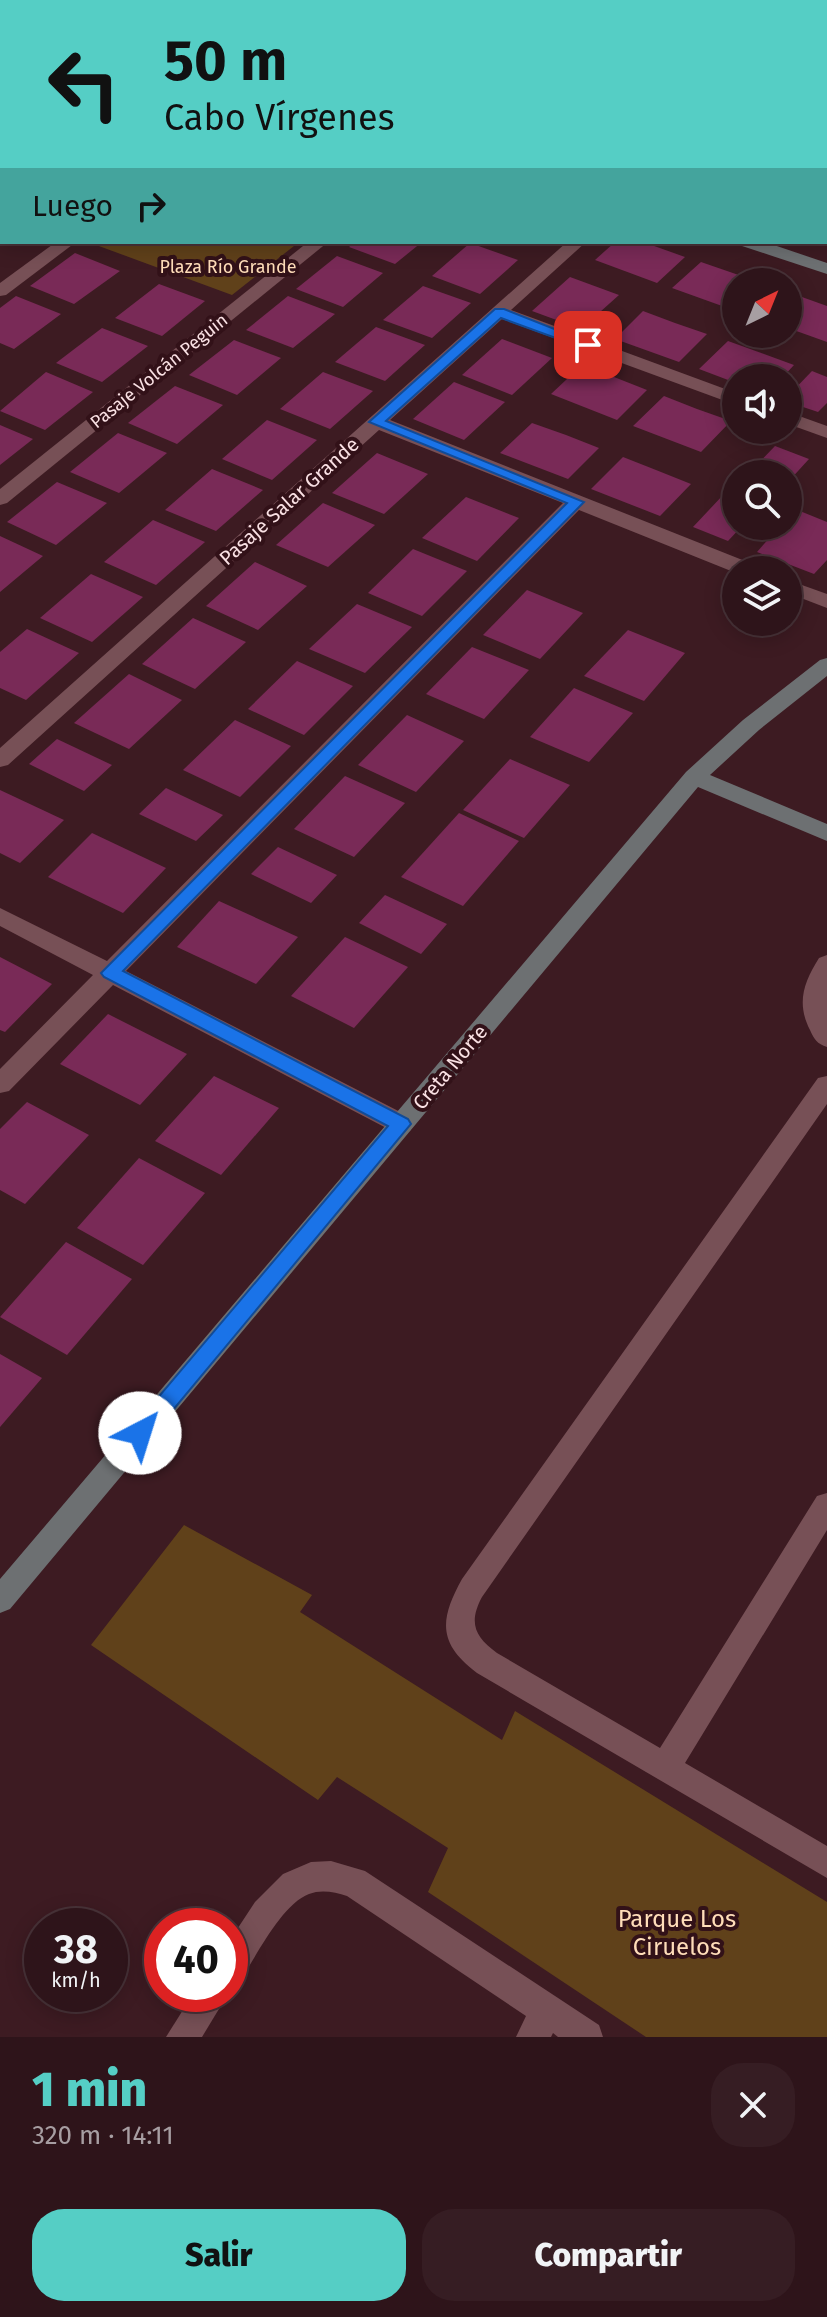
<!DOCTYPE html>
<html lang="es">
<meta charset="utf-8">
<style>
body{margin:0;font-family:"Fira Sans",sans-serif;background:#361d23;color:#f1f3f6;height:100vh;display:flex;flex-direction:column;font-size:30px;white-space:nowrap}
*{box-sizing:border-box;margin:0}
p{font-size:26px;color:#a79ea2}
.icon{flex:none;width:44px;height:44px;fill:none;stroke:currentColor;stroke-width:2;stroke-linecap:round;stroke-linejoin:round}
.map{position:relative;height:2037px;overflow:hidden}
.sheet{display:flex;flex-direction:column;background:#2e141a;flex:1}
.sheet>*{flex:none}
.top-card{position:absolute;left:0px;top:0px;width:828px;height:244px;box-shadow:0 4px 20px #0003,0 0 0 2px #493339;background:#55cec5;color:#111;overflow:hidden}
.needle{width:52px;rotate:43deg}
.controls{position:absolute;left:722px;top:268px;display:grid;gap:16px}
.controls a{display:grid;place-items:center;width:80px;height:80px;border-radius:50%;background:#2e141a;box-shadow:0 4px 20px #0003,0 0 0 2px #493339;font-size:40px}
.speed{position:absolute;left:24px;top:1908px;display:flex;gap:16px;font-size:40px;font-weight:700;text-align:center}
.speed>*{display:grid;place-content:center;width:104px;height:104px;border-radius:50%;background:#2e141a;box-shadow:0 4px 20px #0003,0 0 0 2px #493339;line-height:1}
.speed small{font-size:20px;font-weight:400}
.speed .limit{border:12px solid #d22;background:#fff;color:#111}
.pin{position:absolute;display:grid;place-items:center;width:68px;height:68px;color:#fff;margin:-34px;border-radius:16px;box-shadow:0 4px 12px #0006}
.me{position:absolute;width:88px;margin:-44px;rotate:40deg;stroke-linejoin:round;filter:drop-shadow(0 0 6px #0008)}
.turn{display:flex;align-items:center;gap:28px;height:168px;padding:0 32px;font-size:36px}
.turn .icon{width:104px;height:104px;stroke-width:2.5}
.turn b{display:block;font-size:56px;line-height:68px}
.then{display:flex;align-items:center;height:76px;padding:0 32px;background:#0003;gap:16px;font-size:30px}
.round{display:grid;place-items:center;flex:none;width:84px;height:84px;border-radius:32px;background:#361d23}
.overview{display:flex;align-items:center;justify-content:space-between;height:136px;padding:0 32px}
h1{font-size:48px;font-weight:800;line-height:60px;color:#55cec5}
.cta{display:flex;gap:16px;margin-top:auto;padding:16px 32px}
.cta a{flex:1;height:92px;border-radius:32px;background:#55cec5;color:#111;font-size:32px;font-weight:800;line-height:92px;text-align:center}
.cta a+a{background:#361d23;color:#f1f3f6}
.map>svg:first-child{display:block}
.green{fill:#60411a}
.building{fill:#792a57}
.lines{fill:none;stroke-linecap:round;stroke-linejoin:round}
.street{fill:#775056;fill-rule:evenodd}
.secondary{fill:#6d7072;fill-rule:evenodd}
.route{fill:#1a73e8;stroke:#114b97;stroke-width:2}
.labels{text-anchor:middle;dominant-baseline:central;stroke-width:8;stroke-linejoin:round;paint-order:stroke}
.far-park-label{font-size:18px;fill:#ffddb9;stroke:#321118}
.far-street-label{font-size:18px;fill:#fae1e4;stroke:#321118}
.street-label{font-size:20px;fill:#fae1e4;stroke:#321118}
.near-park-label{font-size:24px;fill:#ffddb9;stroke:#321118}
</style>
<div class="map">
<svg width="827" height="2037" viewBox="0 0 827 2037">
<rect width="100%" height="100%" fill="#3d1b22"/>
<g class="green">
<polygon points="88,242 299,242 232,295"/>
<polygon points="184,1525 312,1595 300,1612 502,1740 515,1711 827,1902 827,2037 646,2037 428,1892 448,1848 337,1777 318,1800 91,1645"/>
</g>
<g class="building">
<polygon points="355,242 422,242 395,264 349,247"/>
<polygon points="615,242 643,242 685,257 657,283 595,260"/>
<polygon points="470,243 518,260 480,294 432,276"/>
<polygon points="75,253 120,271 74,304 30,286"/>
<polygon points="337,256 383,273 343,307 296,289"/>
<polygon points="701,262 756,281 736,282 736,311 672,288"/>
<polygon points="570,277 619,295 581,329 532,311"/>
<polygon points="159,284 205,301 162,336 115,318"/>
<polygon points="423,286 471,303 432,338 383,320"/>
<polygon points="788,292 827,306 827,342 788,328"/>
<polygon points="16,296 61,314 14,349 0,343 0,308"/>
<polygon points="288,296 335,314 293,348 246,330"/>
<polygon points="643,311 675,323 707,334 679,362 615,339"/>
<polygon points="376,327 425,345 385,381 335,362"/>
<polygon points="102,328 148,346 102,382 56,363"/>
<polygon points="502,339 552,358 512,395 462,375"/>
<polygon points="234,340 281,358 237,395 189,375"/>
<polygon points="728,341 794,365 782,378 736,378 736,383 699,369"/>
<polygon points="582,365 614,377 647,390 617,420 551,394"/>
<polygon points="812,371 827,377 827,403 818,412 788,402 788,396"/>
<polygon points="46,372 93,392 45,430 0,411"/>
<polygon points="323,372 373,391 330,429 280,409"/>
<polygon points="454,382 505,402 464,440 413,419"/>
<polygon points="175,386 223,405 177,444 128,423"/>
<polygon points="664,396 697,409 731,421 701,452 633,426"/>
<polygon points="267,420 317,440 272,480 222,459"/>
<polygon points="532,423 566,435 599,448 568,479 500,453"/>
<polygon points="0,425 33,439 0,465"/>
<polygon points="118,433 167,453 119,493 70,472"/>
<polygon points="775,446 809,459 788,482 788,474 748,474"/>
<polygon points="377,453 428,474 384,514 332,493"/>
<polygon points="623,457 656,470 691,484 660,516 591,489"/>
<polygon points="212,469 263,490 216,531 165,510"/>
<polygon points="57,482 107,503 56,545 7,522"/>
<polygon points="724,494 736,499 736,526 742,526 728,541 693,527"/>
<polygon points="466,497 519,518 477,561 422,538"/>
<polygon points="323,503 375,525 328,567 276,545"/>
<polygon points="795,509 827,522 827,560 814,574 757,552 780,526 788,526 788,517"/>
<polygon points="153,520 205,542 156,585 104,562"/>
<polygon points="0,536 43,556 0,592"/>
<polygon points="413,549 467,571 422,616 368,593"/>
<polygon points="255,562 307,586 258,630 206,606"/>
<polygon points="91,574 143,597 92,642 40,618"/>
<polygon points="527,590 583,613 540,659 483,635"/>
<polygon points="357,604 412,627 365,673 309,649"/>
<polygon points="193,618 246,642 195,689 142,664"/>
<polygon points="27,629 79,653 26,700 0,688 0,652"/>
<polygon points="628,630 685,653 644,701 584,676"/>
<polygon points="472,647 529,670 484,719 426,694"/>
<polygon points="297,661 353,686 304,735 248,709"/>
<polygon points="129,674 182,700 129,749 74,723"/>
<polygon points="574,688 633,713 589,762 530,737"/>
<polygon points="407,715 464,741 416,792 358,765"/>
<polygon points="235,720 291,746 240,797 183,770"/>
<polygon points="57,739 112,765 84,791 29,764"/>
<polygon points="510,759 570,785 524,838 463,810"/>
<polygon points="345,776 405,803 354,857 294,829"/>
<polygon points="166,788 223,815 196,841 139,814"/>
<polygon points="0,790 64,820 20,863 0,853"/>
<polygon points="459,813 519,841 463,906 401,877"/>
<polygon points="92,833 166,868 123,913 48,877"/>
<polygon points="278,847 337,875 311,903 251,874"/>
<polygon points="385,895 447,924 421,954 359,923"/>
<polygon points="219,901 298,937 256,984 177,947"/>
<polygon points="345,937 408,967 354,1028 291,996"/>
<polygon points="0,957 52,984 5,1032 0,1030"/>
<polygon points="108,1014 187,1054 140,1105 60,1064"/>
<polygon points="214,1076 279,1108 221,1175 155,1141"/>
<polygon points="27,1102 89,1135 25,1204 0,1190 0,1129"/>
<polygon points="139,1158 205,1193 143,1265 77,1228"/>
<polygon points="66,1242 132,1279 67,1355 0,1317"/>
<polygon points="0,1354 42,1378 0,1427"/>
</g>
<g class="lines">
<g class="street">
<polygon points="160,0 177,0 158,2"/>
<polygon points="394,0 411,0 392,2"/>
<polygon points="619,0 636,0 617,2"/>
<rect x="826" y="22" width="1" height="10"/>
<polygon points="2,107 2,117 0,118 0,108"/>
<rect x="826" y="119" width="1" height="10"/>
<polygon points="56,242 76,242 6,295 0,296 0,283"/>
<polygon points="308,242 328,242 7,503 0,505 0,489"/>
<polygon points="567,242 586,242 511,310 736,393 736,405 502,319 390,420 755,565 758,570 736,570 736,573 579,510 126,971 410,1117 413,1124 410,1131 401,1134 392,1131 113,985 9,1091 0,1093 0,1069 93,975 0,926 0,908 107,961 563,503 379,430 8,765 0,767 0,748"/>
<polygon points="788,412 827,426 827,438 788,424"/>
<polygon points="788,580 827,594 827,608 788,593"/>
<path d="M827 955V1047C817 1044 814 1039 810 1030 796 1003 804 982 819 958Z"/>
<path d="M827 1076V1104L482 1597C468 1623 475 1637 497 1653L660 1748 817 1496 827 1493V1530L685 1763 827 1846V1878L477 1673C437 1643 440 1619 462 1579L818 1078Z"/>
<path d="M331 1861 365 1871 599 2025 603 2037H558L553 2033 551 2037H516L526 2016 347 1896C335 1892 321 1889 309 1894 282 1904 257 1955 241 1979L230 1984V1940L255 1902 283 1874 311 1862Z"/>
<polygon points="193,1994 228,1994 202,2037 166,2037"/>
</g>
<g class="secondary">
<polygon points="23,0 43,0 45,2 25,2"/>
<polygon points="739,242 765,242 827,263 827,274 742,246"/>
<polygon points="827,658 827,676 759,730 710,775 827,824 827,841 698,787 10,1609 0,1613 0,1579 686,772 743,720 820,660"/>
</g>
</g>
<polygon class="route" points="495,309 504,309 595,345 583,348 501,318 386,421 584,502 123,971 408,1119 411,1124 148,1440 140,1442 133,1440 130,1433 133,1427 388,1126 104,977 101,973 567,503 369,422"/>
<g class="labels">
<g class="far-park-label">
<text x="228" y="267">Plaza Río Grande</text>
</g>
<g class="far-street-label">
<text transform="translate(159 371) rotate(-39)">Pasaje Volcán Peguin</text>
</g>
<g class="street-label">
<text transform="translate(289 501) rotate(-42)">Pasaje Salar Grande</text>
<text transform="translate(450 1067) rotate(-50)">Creta Norte</text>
</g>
<g class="near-park-label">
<text x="677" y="1919">Parque Los<tspan x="677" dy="28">Ciruelos</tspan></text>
</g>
</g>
</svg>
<div class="controls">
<a><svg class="needle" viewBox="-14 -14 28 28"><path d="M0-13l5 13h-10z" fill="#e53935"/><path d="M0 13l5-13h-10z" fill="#a79ea2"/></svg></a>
<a><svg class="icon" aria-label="sound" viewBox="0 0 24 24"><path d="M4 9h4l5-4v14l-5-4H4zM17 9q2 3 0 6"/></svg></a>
<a><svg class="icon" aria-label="search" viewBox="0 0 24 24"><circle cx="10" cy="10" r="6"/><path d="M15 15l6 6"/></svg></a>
<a><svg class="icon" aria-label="layers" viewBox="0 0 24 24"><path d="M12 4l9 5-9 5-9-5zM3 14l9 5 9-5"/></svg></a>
</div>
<div class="speed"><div>38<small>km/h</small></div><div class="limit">40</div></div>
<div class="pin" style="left:588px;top:345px;background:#d93025"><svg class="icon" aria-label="arrive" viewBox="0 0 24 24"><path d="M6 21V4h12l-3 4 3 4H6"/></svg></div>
<svg class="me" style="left:140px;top:1433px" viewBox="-20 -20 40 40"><circle r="19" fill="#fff"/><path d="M0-13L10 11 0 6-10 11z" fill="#1a73e8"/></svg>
<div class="top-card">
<div class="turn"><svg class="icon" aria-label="left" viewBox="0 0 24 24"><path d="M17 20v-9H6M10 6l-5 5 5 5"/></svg><div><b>50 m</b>Cabo Vírgenes</div></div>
<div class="then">Luego<svg class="icon" aria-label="right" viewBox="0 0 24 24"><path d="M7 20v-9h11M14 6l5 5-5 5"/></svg></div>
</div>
</div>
<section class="sheet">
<div class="overview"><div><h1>1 min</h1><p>320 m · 14:11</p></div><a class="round"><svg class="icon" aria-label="close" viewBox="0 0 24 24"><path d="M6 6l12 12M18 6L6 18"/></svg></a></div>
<div class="cta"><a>Salir</a><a>Compartir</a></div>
</section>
